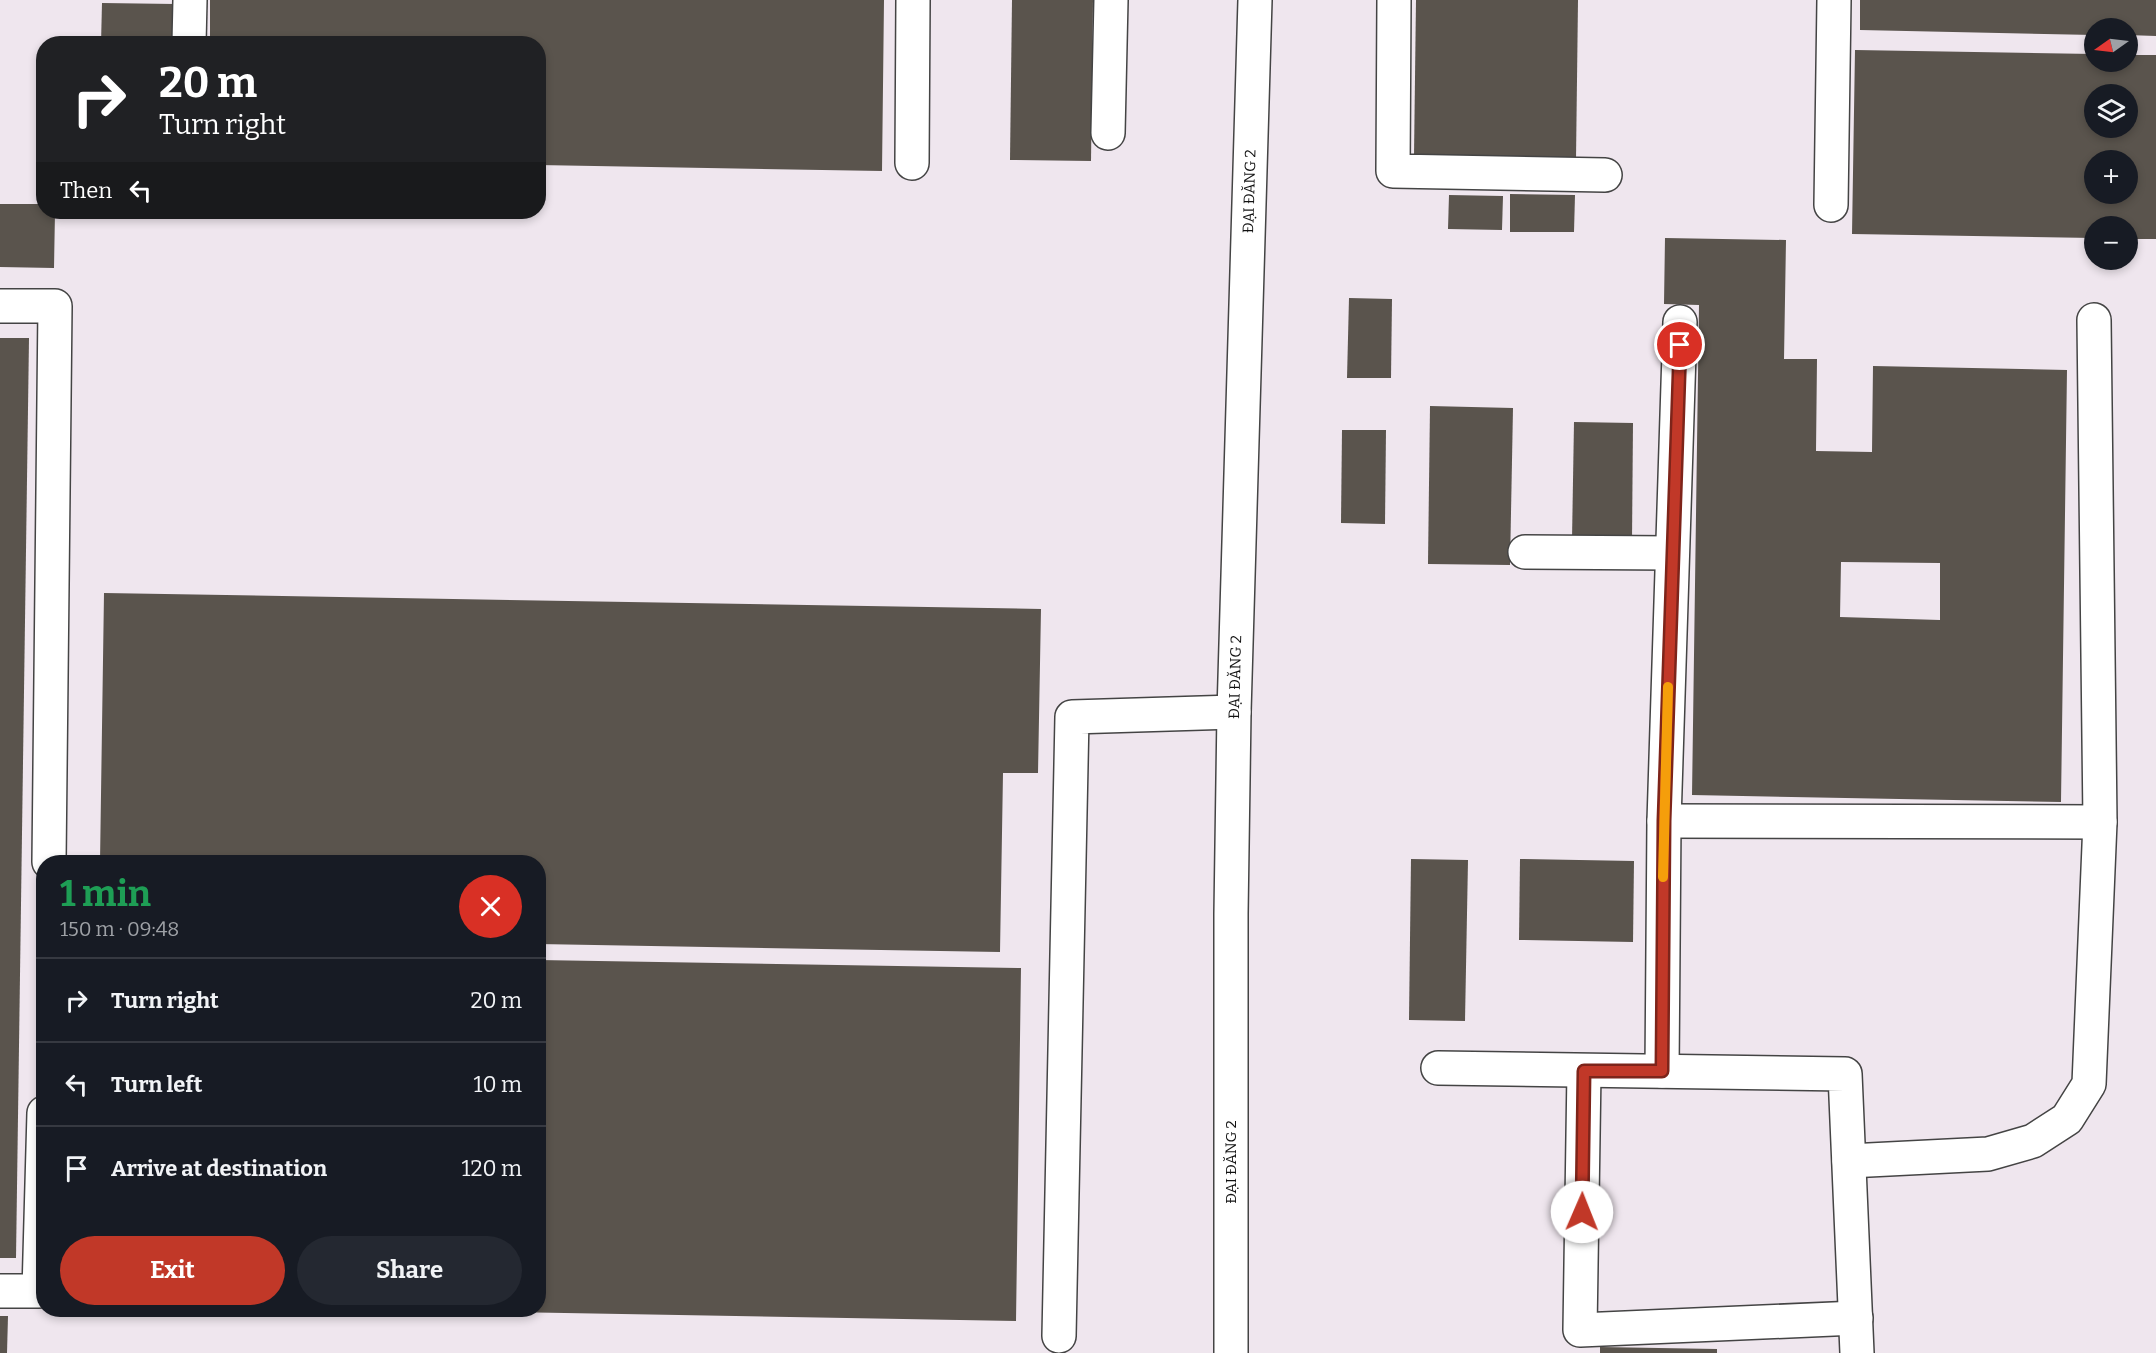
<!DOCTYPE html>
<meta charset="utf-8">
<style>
body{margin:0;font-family:Bitter,serif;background:#242831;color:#f1f3f6;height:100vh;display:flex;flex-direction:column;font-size:22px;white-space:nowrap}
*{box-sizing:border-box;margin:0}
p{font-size:20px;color:#9ea1a6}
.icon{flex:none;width:33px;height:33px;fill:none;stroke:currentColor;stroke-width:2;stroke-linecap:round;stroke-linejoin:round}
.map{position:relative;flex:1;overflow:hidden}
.drawer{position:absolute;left:36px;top:855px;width:510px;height:462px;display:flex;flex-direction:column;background:#171b24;border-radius:24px;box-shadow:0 3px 9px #0003}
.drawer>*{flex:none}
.top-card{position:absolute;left:36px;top:36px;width:510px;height:183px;border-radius:24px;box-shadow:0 3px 9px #0003;background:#202124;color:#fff;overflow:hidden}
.needle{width:39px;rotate:256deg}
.controls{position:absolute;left:2084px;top:18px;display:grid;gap:12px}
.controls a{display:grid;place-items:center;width:54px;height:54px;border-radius:50%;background:#171b24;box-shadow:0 3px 9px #0003;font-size:30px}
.pin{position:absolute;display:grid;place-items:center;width:51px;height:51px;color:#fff;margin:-26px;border:3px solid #fff;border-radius:50%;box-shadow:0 2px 6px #0007}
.me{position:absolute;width:66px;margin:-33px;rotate:1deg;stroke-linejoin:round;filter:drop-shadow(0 0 4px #0008)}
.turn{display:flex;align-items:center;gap:21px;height:126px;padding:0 24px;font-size:27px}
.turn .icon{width:78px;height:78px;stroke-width:2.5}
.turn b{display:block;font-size:42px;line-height:51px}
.then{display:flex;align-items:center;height:57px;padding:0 24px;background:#0003;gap:12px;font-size:22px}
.round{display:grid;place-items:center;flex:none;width:63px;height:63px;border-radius:32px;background:#242831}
.head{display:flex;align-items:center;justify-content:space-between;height:102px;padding:0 24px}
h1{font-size:36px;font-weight:700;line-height:45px;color:#1e9e55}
.action{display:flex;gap:12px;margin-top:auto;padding:12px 24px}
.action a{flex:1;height:69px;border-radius:36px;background:#c13828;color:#fff;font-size:24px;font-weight:700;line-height:69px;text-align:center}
.action a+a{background:#242831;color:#f1f3f6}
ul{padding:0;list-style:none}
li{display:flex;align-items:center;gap:18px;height:84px;padding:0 24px;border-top:2px solid #363941}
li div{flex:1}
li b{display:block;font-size:22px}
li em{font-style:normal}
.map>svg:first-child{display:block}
.industrial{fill:#efe6ee;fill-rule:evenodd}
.building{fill:#5a544d;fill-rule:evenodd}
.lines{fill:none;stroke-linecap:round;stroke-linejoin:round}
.minor-casing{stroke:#444;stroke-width:36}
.minor{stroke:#fff;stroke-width:33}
.route-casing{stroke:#7d241a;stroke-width:15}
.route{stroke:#c13828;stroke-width:10}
.slow{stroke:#f59e0b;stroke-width:10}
.labels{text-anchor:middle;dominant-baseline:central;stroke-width:6;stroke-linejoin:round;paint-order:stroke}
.street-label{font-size:15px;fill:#111;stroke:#fff}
</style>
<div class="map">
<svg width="2156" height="1353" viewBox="0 0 2156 1353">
<rect width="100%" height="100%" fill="#fffef5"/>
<path class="industrial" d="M0 0H2156V1353H0ZM2094 28H2127V62H2094ZM44 44H538V212H44ZM2094 94H2127V128H2094ZM2094 160H2127V194H2094ZM2094 226H2127V260H2094ZM44 862H538V1310H44Z"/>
<g class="building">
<polygon points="210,0 884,0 882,171 538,165 538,44 210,44"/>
<polygon points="1012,0 1093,0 1091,161 1010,160"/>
<polygon points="1416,0 1578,0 1576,159 1414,156"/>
<polygon points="1860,0 2156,0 2156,36 2127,35 2127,28 2094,28 2094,35 1860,30"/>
<polygon points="102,3 175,4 174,44 101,44"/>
<path d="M1855 50 2094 54V62H2127V55H2156V239H2127V226H2094V238L1852 234ZM2094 94H2127V128H2094ZM2094 160H2127V194H2094Z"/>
<polygon points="1510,194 1575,195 1574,232 1510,232"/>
<polygon points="1449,195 1503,196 1502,230 1448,229"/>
<polygon points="0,204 44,204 44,212 55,212 54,268 0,267"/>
<path d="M1665 238 1786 240 1784 359H1817L1816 451 1872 452 1873 366 2067 370 2061 802 1692 795 1699 305 1664 304ZM1841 562 1940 563V620L1840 617Z"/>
<polygon points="1349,298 1392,299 1391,378 1347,378"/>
<polygon points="0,338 29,338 16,1258 0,1258"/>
<polygon points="1430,406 1513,408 1510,565 1428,564"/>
<polygon points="1574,422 1633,423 1632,541 1572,540"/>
<polygon points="1342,430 1386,430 1385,524 1341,523"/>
<polygon points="104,593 1041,609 1038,773 1003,773 1000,952 538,944 538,862 100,862"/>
<polygon points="1411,859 1468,860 1465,1021 1409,1020"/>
<polygon points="1520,859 1634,861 1633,942 1519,940"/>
<polygon points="538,960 1021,968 1016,1321 503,1312 503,1310 538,1310"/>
<polygon points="0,1316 8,1316 7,1353 0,1353"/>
<polygon points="1600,1347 1717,1349 1717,1353 1600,1353"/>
</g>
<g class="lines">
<defs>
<g id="minor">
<polyline points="1394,0 1393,171 1605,175"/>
<polyline points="189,44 190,0"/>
<polyline points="1108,133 1111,0"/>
<polyline points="912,163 913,0"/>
<polyline points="1831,205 1834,0"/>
<polyline points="0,306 55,306 49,862"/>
<polyline points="1525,552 1672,553"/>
<polyline points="1664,821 2100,822"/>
<polyline points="1438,1068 1845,1074 1857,1353"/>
<polyline points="1584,1071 1580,1330 1856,1318"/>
<polyline points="1662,1071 1664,821 1680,322"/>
<polyline points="1849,1161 1988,1154 2033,1141 2067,1119 2089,1084 2100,822 2094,320"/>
<polyline points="0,1291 39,1291 44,1113"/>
<polyline points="1059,1336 1072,717 1234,712"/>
<path id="s1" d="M1231 1353V914L1234 712 1255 0"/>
</g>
</defs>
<use href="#minor" class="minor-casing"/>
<use href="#minor" class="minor"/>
</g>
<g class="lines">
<defs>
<polyline id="route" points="1582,1212 1584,1071 1662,1071 1664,821 1680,345"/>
</defs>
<use href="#route" class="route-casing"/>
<use href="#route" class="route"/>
<polyline class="slow" points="1663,877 1668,687"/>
</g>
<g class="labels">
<g class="street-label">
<text stroke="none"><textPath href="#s1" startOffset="1162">ĐẠI ĐĂNG 2</textPath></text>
<text stroke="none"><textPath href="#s1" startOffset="676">ĐẠI ĐĂNG 2</textPath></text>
<text transform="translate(1231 1162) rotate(-90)">ĐẠI ĐĂNG 2</text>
</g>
</g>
</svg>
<div class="controls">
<a><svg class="needle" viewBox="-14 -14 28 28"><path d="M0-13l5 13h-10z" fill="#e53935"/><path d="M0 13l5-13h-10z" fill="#9ea1a6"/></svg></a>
<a><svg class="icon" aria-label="layers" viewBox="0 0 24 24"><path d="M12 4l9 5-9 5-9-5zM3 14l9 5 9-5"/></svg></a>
<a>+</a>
<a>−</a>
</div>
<div class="pin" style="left:1680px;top:345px;background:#d93025"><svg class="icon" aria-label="arrive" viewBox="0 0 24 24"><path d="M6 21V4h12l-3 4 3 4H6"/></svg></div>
<svg class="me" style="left:1582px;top:1212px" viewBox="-20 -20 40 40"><circle r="19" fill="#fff"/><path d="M0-13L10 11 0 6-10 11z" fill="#c13828"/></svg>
<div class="top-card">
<div class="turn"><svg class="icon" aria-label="right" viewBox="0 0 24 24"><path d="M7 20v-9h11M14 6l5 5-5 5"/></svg><div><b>20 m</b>Turn right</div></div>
<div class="then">Then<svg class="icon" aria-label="left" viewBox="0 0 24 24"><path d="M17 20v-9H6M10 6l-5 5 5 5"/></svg></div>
</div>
<section class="drawer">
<div class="head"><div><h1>1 min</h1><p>150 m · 09:48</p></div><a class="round" style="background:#d93025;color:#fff"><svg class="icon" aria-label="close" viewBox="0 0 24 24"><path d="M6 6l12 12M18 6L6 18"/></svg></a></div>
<ul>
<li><svg class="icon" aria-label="right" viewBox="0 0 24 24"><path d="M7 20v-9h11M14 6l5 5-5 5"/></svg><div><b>Turn right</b></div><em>20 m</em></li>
<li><svg class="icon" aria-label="left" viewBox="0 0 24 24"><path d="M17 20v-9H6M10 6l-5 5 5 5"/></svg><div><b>Turn left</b></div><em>10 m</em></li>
<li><svg class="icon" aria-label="arrive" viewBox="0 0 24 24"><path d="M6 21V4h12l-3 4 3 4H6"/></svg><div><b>Arrive at destination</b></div><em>120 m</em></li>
</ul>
<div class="action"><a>Exit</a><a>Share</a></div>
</section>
</div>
